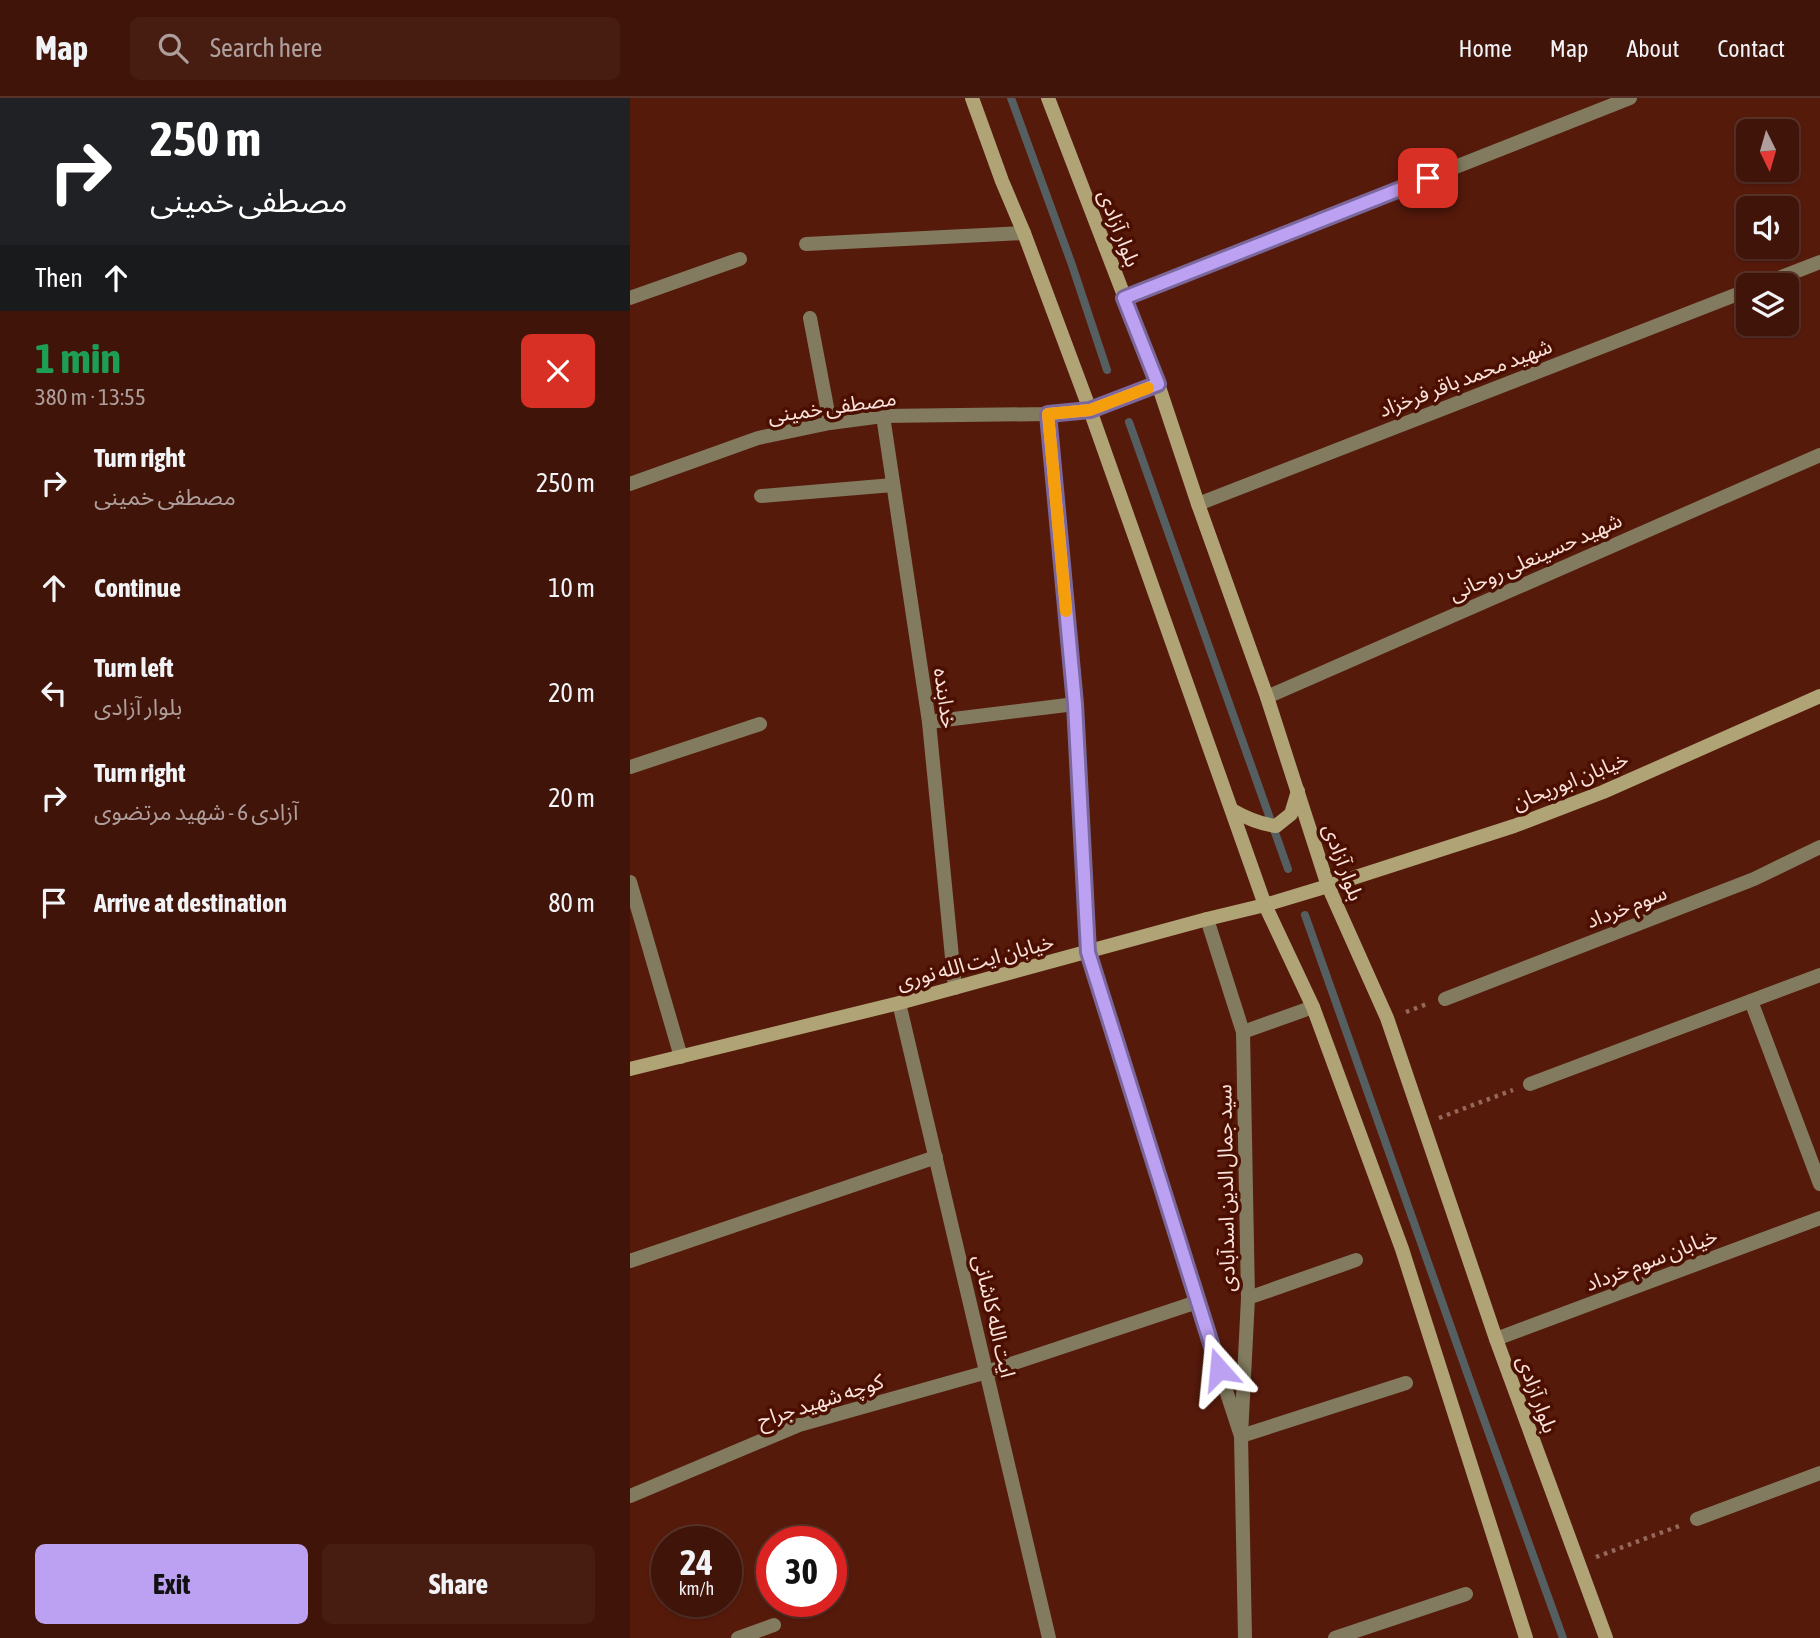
<!DOCTYPE html>
<meta charset="utf-8">
<style>
body{margin:0;font-family:"Asap Condensed","Noto Sans Arabic",sans-serif;background:#471d12;color:#f1f3f6;height:100vh;display:flex;flex-direction:column;font-size:26px;white-space:nowrap}
*{box-sizing:border-box;margin:0}
p{font-size:23px;color:#ae9e9c}
.icon{flex:none;width:38px;height:38px;fill:none;stroke:currentColor;stroke-width:2;stroke-linecap:round;stroke-linejoin:round}
.map{position:relative;flex:1;overflow:hidden}
.panel{display:flex;flex-direction:column;background:#401408;width:630px}
.panel>*{flex:none}
.top-card{background:#202124;color:#fff;overflow:hidden}
.needle{width:46px;rotate:175deg}
.controls{position:absolute;left:1106px;top:21px;display:grid;gap:14px}
.controls a{display:grid;place-items:center;width:63px;height:63px;border-radius:10px;background:#401408;box-shadow:0 2px 5px #0004,0 0 0 2px #593329;font-size:35px}
.speed{position:absolute;left:21px;top:1428px;display:flex;gap:14px;font-size:35px;font-weight:700;text-align:center}
.speed>*{display:grid;place-content:center;width:91px;height:91px;border-radius:50%;background:#401408;box-shadow:0 2px 5px #0004,0 0 0 2px #593329;line-height:1}
.speed small{font-size:18px;font-weight:400}
.speed .limit{border:10px solid #d22;background:#fff;color:#111}
.pin{position:absolute;display:grid;place-items:center;width:60px;height:60px;color:#fff;margin:-30px;border-radius:14px;box-shadow:0 4px 10px #0006}
.me{position:absolute;width:77px;margin:-38px;rotate:342deg;stroke-linejoin:round;filter:drop-shadow(0 0 5px #0008)}
.turn{display:flex;align-items:center;gap:24px;height:147px;padding:0 35px;font-size:32px}
.turn .icon{width:91px;height:91px;stroke-width:2.5}
.turn b{display:block;font-size:49px;line-height:60px}
.then{display:flex;align-items:center;height:66px;padding:0 35px;background:#0003;gap:14px;font-size:26px}
.round{display:grid;place-items:center;flex:none;width:74px;height:74px;border-radius:10px;background:#471d12}
.overview{display:flex;align-items:center;justify-content:space-between;height:119px;padding:0 35px}
h1{font-size:42px;font-weight:700;line-height:52px;color:#1e9e55}
.action{display:flex;gap:14px;margin-top:auto;padding:14px 35px}
.action a{flex:1;height:80px;border-radius:10px;background:#bca0f2;color:#111;font-size:28px;font-weight:700;line-height:80px;text-align:center}
.action a+a{background:#471d12;color:#f1f3f6}
ul{padding:0;list-style:none}
li{display:flex;align-items:center;gap:21px;height:105px;padding:0 35px}
li div{flex:1}
li b{display:block;font-size:26px}
li em{font-style:normal}
header{display:flex;align-items:center;gap:42px;box-sizing:border-box;height:98px;padding:0 35px;background:#401408;border-bottom:2px solid #593329}
header strong{font-size:33px}
nav{display:flex;gap:38px;margin-inline-start:auto;font-size:24px}
.search{width:490px;height:63px;background:#471d12;display:flex;align-items:center;gap:18px;box-sizing:border-box;padding:0 24px;border-radius:10px;color:#ae9e9c;font-size:26px}
main{display:flex;flex:1;min-height:0}
.map>svg:first-child{display:block}
.lines{fill:none;stroke-linecap:round;stroke-linejoin:round}
.stream{stroke:#555e60;stroke-width:8}
.path{stroke:#96685c;stroke-width:4.5;stroke-dasharray:3.5 5;stroke-linecap:butt}
.lane{stroke:#827b5f;stroke-width:14}
.street{stroke:#827b5f;stroke-width:14}
.secondary{stroke:#b0a477;stroke-width:14}
.route-casing{stroke:#7a689d;stroke-width:18}
.route{stroke:#bca0f2;stroke-width:12}
.slow{stroke:#f59e0b;stroke-width:12}
.labels{text-anchor:middle;dominant-baseline:central;stroke-width:7;stroke-linejoin:round;paint-order:stroke}
.street-label{font-size:21px;fill:#f9e2db;stroke:#4b0f01}
</style>
<header>
<strong>Map</strong>
<div class="search"><svg class="icon" aria-label="search" viewBox="0 0 24 24"><circle cx="10" cy="10" r="6"/><path d="M15 15l6 6"/></svg>Search here</div>
<nav><a>Home</a><a>Map</a><a>About</a><a>Contact</a></nav>
</header>
<main>
<section class="panel">
<div class="top-card">
<div class="turn"><svg class="icon" aria-label="right" viewBox="0 0 24 24"><path d="M7 20v-9h11M14 6l5 5-5 5"/></svg><div><b>250 m</b>مصطفی خمینی</div></div>
<div class="then">Then<svg class="icon" aria-label="ahead" viewBox="0 0 24 24"><path d="M12 20V5M6 11l6-6 6 6"/></svg></div>
</div>
<div class="overview"><div><h1>1 min</h1><p>380 m · 13:55</p></div><a class="round" style="background:#d93025;color:#fff"><svg class="icon" aria-label="close" viewBox="0 0 24 24"><path d="M6 6l12 12M18 6L6 18"/></svg></a></div>
<ul>
<li><svg class="icon" aria-label="right" viewBox="0 0 24 24"><path d="M7 20v-9h11M14 6l5 5-5 5"/></svg><div><b>Turn right</b><p>مصطفی خمینی</p></div><em>250 m</em></li>
<li><svg class="icon" aria-label="ahead" viewBox="0 0 24 24"><path d="M12 20V5M6 11l6-6 6 6"/></svg><div><b>Continue</b></div><em>10 m</em></li>
<li><svg class="icon" aria-label="left" viewBox="0 0 24 24"><path d="M17 20v-9H6M10 6l-5 5 5 5"/></svg><div><b>Turn left</b><p>بلوار آزادی</p></div><em>20 m</em></li>
<li><svg class="icon" aria-label="right" viewBox="0 0 24 24"><path d="M7 20v-9h11M14 6l5 5-5 5"/></svg><div><b>Turn right</b><p>آزادی 6 - شهید مرتضوی</p></div><em>20 m</em></li>
<li><svg class="icon" aria-label="arrive" viewBox="0 0 24 24"><path d="M6 21V4h12l-3 4 3 4H6"/></svg><div><b>Arrive at destination</b></div><em>80 m</em></li>
</ul>
<div class="action"><a>Exit</a><a>Share</a></div>
</section>
<div class="map">
<svg width="1190" height="1540" viewBox="0 0 1190 1540">
<rect width="100%" height="100%" fill="#561a0b"/>
<g class="lines">
<g class="stream">
<polyline points="381,0 442,167 477,272"/>
<polyline points="499,324 658,771"/>
<polyline points="675,817 840,1283 933,1540"/>
</g>
<g class="path">
<polyline points="776,914 797,906"/>
<polyline points="809,1020 883,992"/>
<polyline points="966,1459 1049,1428"/>
</g>
<polyline class="lane" points="357,1274 567,1204"/>
<g class="street">
<polyline points="176,146 394,135"/>
<polyline points="1131,187 1190,164"/>
<polyline points="0,200 110,161"/>
<polyline points="494,200 1000,0"/>
<polyline points="180,220 200,325"/>
<polyline points="418,316 445,606 458,854 567,1204 611,1338 776,1285"/>
<polyline points="253,318 299,624 325,890"/>
<polyline points="0,386 128,340 200,325 253,318 418,316 460,312 528,286"/>
<polyline points="131,398 263,387"/>
<polyline points="568,406 1118,192"/>
<polyline points="637,599 1190,357"/>
<polyline points="299,624 445,606"/>
<polyline points="0,669 130,626"/>
<polyline points="0,784 51,959"/>
<polyline points="577,821 613,934 618,1200 611,1338 615,1540"/>
<polyline points="815,901 1124,781 1190,749"/>
<polyline points="1121,903 1190,1086"/>
<polyline points="269,905 419,1540"/>
<polyline points="613,934 683,909"/>
<polyline points="900,986 1190,877"/>
<polyline points="0,1163 306,1059"/>
<polyline points="618,1200 726,1162"/>
<polyline points="866,1241 1190,1120"/>
<polyline points="0,1398 169,1327 357,1274"/>
<polyline points="1067,1421 1190,1375"/>
<polyline points="108,1540 144,1527"/>
<polyline points="705,1540 836,1496"/>
</g>
<g class="secondary">
<polyline points="342,0 372,83 394,135 460,312 635,807 683,909 772,1151 896,1540"/>
<polyline points="418,0 528,286 568,406 637,599 698,788 757,920 866,1241 976,1540"/>
<path d="M602 712C616 720 629 726 646 728L661 716 668 693"/>
<polyline points="0,971 269,905 577,821 635,807 698,788 884,728 973,694 1190,598"/>
</g>
</g>
<g class="lines">
<defs>
<polyline id="route" points="589,1271 458,854 445,606 418,316 460,312 528,286 494,200 798,80"/>
</defs>
<use href="#route" class="route-casing"/>
<use href="#route" class="route"/>
<polyline class="slow" points="436,513 418,316 460,312 518,290"/>
</g>
<g class="labels">
<g class="street-label">
<text transform="translate(490 130) rotate(69)">بلوار آزادی</text>
<text transform="translate(835 279) rotate(-21)">شهید محمد باقر فرخزاد</text>
<text transform="translate(202 308) rotate(-8)">مصطفی خمینی</text>
<text transform="translate(905 458) rotate(-24)">شهید حسینعلی روحانی</text>
<text transform="translate(316 600) rotate(82)">خدابنده</text>
<text transform="translate(940 682) rotate(-22)">خیابان ابوریحان</text>
<text transform="translate(714 764) rotate(70)">بلوار آزادی</text>
<text transform="translate(996 808) rotate(-21)">سوم خرداد</text>
<text transform="translate(345 863) rotate(-15)">خیابان ایت الله نوری</text>
<text transform="translate(595 1090) rotate(-91)">سید جمال الدین اسدآبادی</text>
<text transform="translate(1021 1161) rotate(-21)">خیابان سوم خرداد</text>
<text transform="translate(365 1218) rotate(77)">ایت الله کاشانی</text>
<text transform="translate(908 1296) rotate(70)">بلوار آزادی</text>
<text transform="translate(190 1302) rotate(-18)">کوچه شهید جراح</text>
</g>
</g>
</svg>
<div class="controls">
<a><svg class="needle" viewBox="-14 -14 28 28"><path d="M0-13l5 13h-10z" fill="#e53935"/><path d="M0 13l5-13h-10z" fill="#ae9e9c"/></svg></a>
<a><svg class="icon" aria-label="sound" viewBox="0 0 24 24"><path d="M4 9h4l5-4v14l-5-4H4zM17 9q2 3 0 6"/></svg></a>
<a><svg class="icon" aria-label="layers" viewBox="0 0 24 24"><path d="M12 4l9 5-9 5-9-5zM3 14l9 5 9-5"/></svg></a>
</div>
<div class="speed"><div>24<small>km/h</small></div><div class="limit">30</div></div>
<div class="pin" style="left:798px;top:80px;background:#d93025"><svg class="icon" aria-label="arrive" viewBox="0 0 24 24"><path d="M6 21V4h12l-3 4 3 4H6"/></svg></div>
<svg class="me" style="left:589px;top:1271px" viewBox="-20 -20 40 40"><path d="M0-17L14 15 0 8-14 15z" fill="#bca0f2" stroke="#fff" stroke-width="4"/></svg>
</div>
</main>
